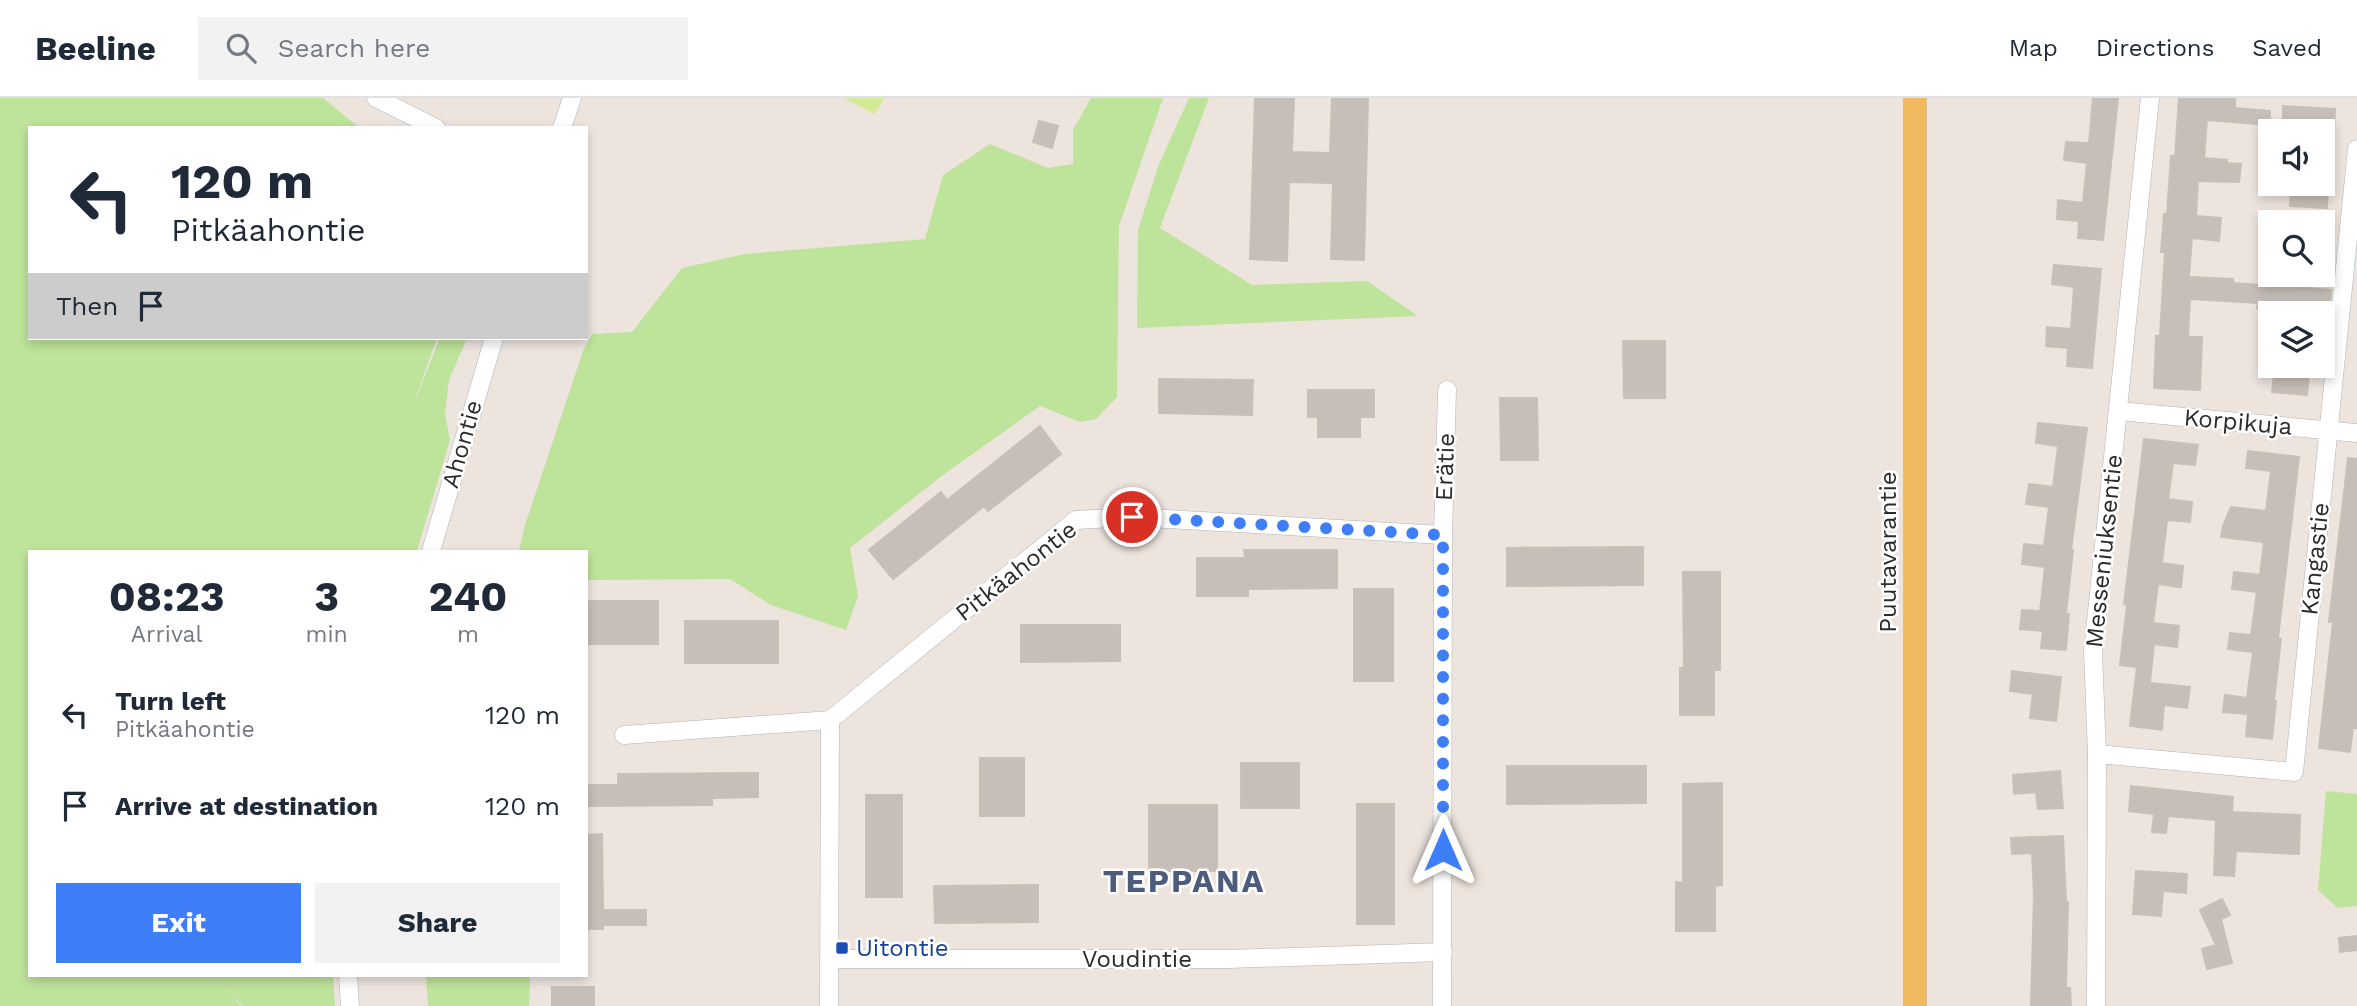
<!DOCTYPE html>
<meta charset="utf-8">
<style>
body{margin:0;font-family:"Work Sans",sans-serif;background:#f2f2f3;color:#1f2937;height:100vh;display:flex;flex-direction:column;font-size:26px;white-space:nowrap}
*{box-sizing:border-box;margin:0}
p{font-size:23px;color:#747a83}
.icon{flex:none;width:38px;height:38px;fill:none;stroke:currentColor;stroke-width:2;stroke-linecap:round;stroke-linejoin:round}
.map{position:relative;flex:1;overflow:hidden}
.details{position:absolute;left:28px;top:452px;width:560px;height:427px;display:flex;flex-direction:column;background:#fff;border-radius:0px;box-shadow:0 4px 10px #0003}
.details>*{flex:none}
.top-card{position:absolute;left:28px;top:28px;width:560px;height:214px;border-radius:0px;box-shadow:0 4px 10px #0003;background:#fff;color:#1f2937;overflow:hidden}
.fabs{position:absolute;left:2258px;top:21px;display:grid;gap:14px}
.fabs a{display:grid;place-items:center;width:77px;height:77px;border-radius:0px;background:#fff;box-shadow:0 4px 10px #0003;font-size:35px}
.pin{position:absolute;display:grid;place-items:center;width:60px;height:60px;color:#fff;margin:-30px;border:4px solid #fff;border-radius:50%;box-shadow:0 2px 7px #0007}
.me{position:absolute;width:77px;margin:-38px;rotate:0deg;stroke-linejoin:round;filter:drop-shadow(0 0 5px #0008)}
.turn{display:flex;align-items:center;gap:24px;height:147px;padding:0 28px;font-size:32px}
.turn .icon{width:91px;height:91px;stroke-width:2.5}
.turn b{display:block;font-size:49px;line-height:60px}
.then{display:flex;align-items:center;height:66px;padding:0 28px;background:#0003;gap:14px;font-size:26px}
.eta{display:flex;justify-content:space-evenly;align-items:center;height:119px;text-align:center}
.eta b{font-size:42px;font-weight:700;line-height:49px}
.cta{display:flex;gap:14px;margin-top:auto;padding:14px 28px}
.cta a{flex:1;height:80px;border-radius:0px;background:#3e7ef9;color:#fff;font-size:28px;font-weight:700;line-height:80px;text-align:center}
.cta a+a{background:#f2f2f3;color:#1f2937}
ul{padding:0;list-style:none}
li{display:flex;align-items:center;gap:21px;height:91px;padding:0 28px}
li div{flex:1}
li b{display:block;font-size:26px}
li em{font-style:normal}
header{display:flex;align-items:center;gap:42px;box-sizing:border-box;height:98px;padding:0 35px;background:#fff;border-bottom:2px solid #e0e1e3}
header strong{font-size:33px}
nav{display:flex;gap:38px;margin-inline-start:auto;font-size:24px}
.search{width:490px;height:63px;background:#f2f2f3;display:flex;align-items:center;gap:18px;box-sizing:border-box;padding:0 24px;border-radius:0px;color:#747a83;font-size:26px}
.map>svg:first-child{display:block}
.green{fill:#bee39a}
.pitch{fill:#d3ea96}
.building{fill:#c6bfb9;stroke:#c8c0b7;stroke-width:2}
.lines{fill:none;stroke-linecap:round;stroke-linejoin:round}
.minor-casing{stroke:#aeb3bb;stroke-width:19}
.major-casing{stroke:#c4c4c4;stroke-width:24}
.minor{stroke:#fff;stroke-width:18}
.major{stroke:#f0b85f;stroke-width:23}
.route{stroke:#3e7ef9;stroke-width:12;stroke-dasharray:0 21.6}
.transit-dot{fill:#1a4fb4;stroke:#fff;stroke-width:2.5}
.labels{text-anchor:middle;dominant-baseline:central;stroke-width:5;stroke-linejoin:round;paint-order:stroke}
.street-label{font-size:24px;fill:#2b2b2b;stroke:#fff}
.transit-label{font-size:24px;fill:#164399;stroke:#fff;text-anchor:start}
.district-label{font-size:32px;font-weight:bold;letter-spacing:2px;fill:#4b5c7c;stroke:#fff}
</style>
<header>
<strong>Beeline</strong>
<div class="search"><svg class="icon" aria-label="search" viewBox="0 0 24 24"><circle cx="10" cy="10" r="6"/><path d="M15 15l6 6"/></svg>Search here</div>
<nav><a>Map</a><a>Directions</a><a>Saved</a></nav>
</header>
<div class="map">
<svg width="2357" height="908" viewBox="0 0 2357 908">
<rect width="100%" height="100%" fill="#ede4de"/>
<g class="green">
<polygon points="0,0 323,0 360,30 30,30 30,240 437,240 411,312 440,240 467,240 449,282 445,316 450,342 417,453 30,453 30,877 333,877 335,908 242,908 218,881 241,908 0,908"/>
<polygon points="1091,0 1163,0 1119,128 1117,299 1096,321 1080,324 1040,308 943,377 850,450 858,498 846,532 771,507 730,481 586,482 586,453 519,453 524,430 583,253 592,236 632,234 682,170 745,156 925,141 943,77 990,46 1048,70 1073,66 1073,32"/>
<polygon points="1189,0 1209,0 1160,130 1252,187 1367,183 1418,218 1137,230 1138,132 1159,66"/>
<polygon points="2326,693 2357,696 2357,808 2338,810 2318,792"/>
<polygon points="426,877 530,877 529,908 428,908"/>
</g>
<polygon class="pitch" points="844,0 885,0 874,16"/>
<g class="building">
<polygon points="1255,0 1294,0 1292,54 1330,55 1332,0 1368,0 1364,162 1331,161 1333,85 1289,84 1287,163 1250,161"/>
<polygon points="2093,0 2118,0 2103,142 2078,140 2079,123 2057,121 2058,102 2083,105 2087,65 2064,62 2066,44 2089,45"/>
<polygon points="2179,0 2235,1 2235,10 2270,13 2270,27 2207,22 2204,60 2227,62 2227,65 2241,66 2239,84 2198,83 2196,118 2221,120 2219,143 2192,140 2189,179 2233,181 2233,185 2331,192 2330,204 2315,204 2314,215 2285,215 2285,211 2257,210 2258,205 2190,201 2188,239 2202,239 2200,292 2154,290 2156,238 2160,238 2165,154 2161,154 2164,116 2167,116 2171,58 2175,58"/>
<polygon points="2283,8 2335,11 2334,33 2299,33 2300,22 2283,21"/>
<polygon points="1039,23 1058,28 1052,50 1033,44"/>
<polygon points="2291,86 2328,86 2327,110 2290,108"/>
<polygon points="2054,167 2101,171 2092,270 2067,268 2068,250 2046,248 2047,229 2071,231 2074,189 2052,186"/>
<polygon points="1623,243 1665,243 1665,300 1624,300"/>
<polygon points="2275,268 2310,268 2307,297 2272,294"/>
<polygon points="1159,281 1253,282 1252,317 1159,315"/>
<polygon points="1308,292 1374,292 1374,319 1360,319 1360,339 1318,339 1318,319 1308,319"/>
<polygon points="1500,300 1537,300 1538,362 1501,362"/>
<polygon points="2038,325 2087,330 2071,452 2073,452 2066,516 2069,516 2066,552 2041,550 2043,533 2020,531 2022,512 2040,513 2045,469 2022,466 2024,446 2044,448 2049,409 2026,406 2029,386 2053,389 2058,348 2036,345"/>
<polygon points="1040,328 1061,356 988,413 984,408 893,481 869,452 941,394 947,402"/>
<polygon points="2144,341 2198,347 2195,367 2173,365 2168,401 2192,404 2190,424 2167,422 2162,465 2183,468 2181,489 2158,486 2153,525 2179,528 2177,549 2154,546 2150,585 2190,589 2187,610 2164,607 2162,632 2130,628 2137,569 2120,567 2127,507 2124,506"/>
<polygon points="2248,353 2299,359 2278,540 2281,541 2274,603 2276,603 2272,641 2246,638 2248,616 2223,614 2225,597 2247,600 2253,554 2228,551 2230,535 2251,537 2257,494 2232,491 2234,474 2260,477 2264,444 2221,439 2223,428 2231,409 2266,413 2271,373 2246,370"/>
<polygon points="2348,360 2357,361 2357,630 2353,630 2350,654 2319,650 2333,524 2329,524"/>
<polygon points="1643,449 1643,487 1507,488 1507,450"/>
<polygon points="1244,452 1337,452 1337,490 1248,491 1248,498 1197,498 1197,460 1245,460"/>
<polygon points="1683,474 1720,474 1720,572 1714,572 1714,617 1680,617 1680,570 1684,570"/>
<rect x="1354" y="491" width="39" height="92"/>
<rect x="586" y="503" width="72" height="43"/>
<rect x="685" y="523" width="93" height="42"/>
<polygon points="1021,527 1120,527 1120,563 1021,564"/>
<polygon points="2012,573 2061,579 2056,623 2030,620 2033,596 2010,593"/>
<rect x="980" y="660" width="44" height="58"/>
<rect x="1241" y="665" width="58" height="45"/>
<polygon points="1507,668 1646,668 1646,705 1507,706"/>
<polygon points="2060,673 2063,710 2038,711 2036,694 2014,696 2013,677"/>
<polygon points="758,675 758,699 712,700 712,707 586,708 586,687 618,687 618,676"/>
<polygon points="1722,685 1722,787 1715,788 1715,833 1676,833 1676,784 1683,785 1683,686"/>
<polygon points="2131,688 2233,699 2232,714 2300,717 2299,756 2236,753 2234,778 2214,777 2216,722 2168,718 2166,735 2152,734 2154,716 2129,713"/>
<rect x="866" y="697" width="36" height="102"/>
<rect x="1357" y="706" width="37" height="120"/>
<rect x="1149" y="707" width="68" height="66"/>
<polygon points="602,736 603,812 646,812 646,827 603,827 603,831 586,831 586,737"/>
<polygon points="2063,738 2066,804 2068,804 2066,890 2070,890 2071,908 2031,908 2034,797 2032,755 2012,756 2011,740"/>
<polygon points="2136,773 2187,776 2186,795 2163,793 2161,818 2133,816"/>
<polygon points="1038,787 1038,824 935,825 934,788"/>
<polygon points="2222,801 2230,817 2221,821 2232,865 2207,871 2202,851 2216,847 2200,812"/>
<polygon points="2357,838 2357,852 2340,854 2339,840"/>
<rect x="552" y="889" width="42" height="19"/>
</g>
<g class="lines">
<defs>
<g id="minor">
<polyline points="376,0 436,30"/>
<polyline points="562,30 572,0"/>
<polyline points="2119,313 2357,335"/>
<polyline points="431,453 494,240"/>
<polyline points="624,637 830,622 1076,422 1132,419 1443,437"/>
<polyline points="2097,656 2294,674 2357,51"/>
<polyline points="830,861 1229,861 1443,854"/>
<polyline points="348,877 350,908"/>
<polyline points="829,908 830,622"/>
<polyline points="1442,908 1443,437 1447,292"/>
<polyline points="2096,908 2097,656 2093,553 2150,0"/>
</g>
<polyline id="major" points="1915,908 1915,0"/>
</defs>
<use href="#minor" class="minor-casing"/>
<use href="#major" class="major-casing"/>
<use href="#minor" class="minor"/>
<use href="#major" class="major"/>
</g>
<g class="lines">
<polyline class="route" points="1132,419 1443,437 1443,752"/>
</g>
<rect class="transit-dot" x="835" y="843" width="14" height="14" rx="3.5"/>
<g class="labels">
<g class="street-label">
<text transform="translate(2238 324) rotate(5)">Korpikuja</text>
<text transform="translate(462 346) rotate(-74)">Ahontie</text>
<text transform="translate(1445 369) rotate(-88)">Erätie</text>
<text transform="translate(2104 453) rotate(-84)">Messeniuksentie</text>
<text transform="translate(1888 454) rotate(-90)">Puutavarantie</text>
<text transform="translate(2315 461) rotate(-84)">Kangastie</text>
<text transform="translate(1016 473) rotate(-38)">Pitkäahontie</text>
<text x="1137" y="861">Voudintie</text>
</g>
<g class="transit-label">
<text x="856" y="850">Uitontie</text>
</g>
<g class="district-label">
<text x="1184" y="783">TEPPANA</text>
</g>
</g>
</svg>
<div class="fabs">
<a><svg class="icon" aria-label="sound" viewBox="0 0 24 24"><path d="M4 9h4l5-4v14l-5-4H4zM17 9q2 3 0 6"/></svg></a>
<a><svg class="icon" aria-label="search" viewBox="0 0 24 24"><circle cx="10" cy="10" r="6"/><path d="M15 15l6 6"/></svg></a>
<a><svg class="icon" aria-label="layers" viewBox="0 0 24 24"><path d="M12 4l9 5-9 5-9-5zM3 14l9 5 9-5"/></svg></a>
</div>
<div class="pin" style="left:1132px;top:419px;background:#d93025"><svg class="icon" aria-label="arrive" viewBox="0 0 24 24"><path d="M6 21V4h12l-3 4 3 4H6"/></svg></div>
<svg class="me" style="left:1443px;top:752px" viewBox="-20 -20 40 40"><path d="M0-17L14 15 0 8-14 15z" fill="#3e7ef9" stroke="#fff" stroke-width="4"/></svg>
<div class="top-card">
<div class="turn"><svg class="icon" aria-label="left" viewBox="0 0 24 24"><path d="M17 20v-9H6M10 6l-5 5 5 5"/></svg><div><b>120 m</b>Pitkäahontie</div></div>
<div class="then">Then<svg class="icon" aria-label="arrive" viewBox="0 0 24 24"><path d="M6 21V4h12l-3 4 3 4H6"/></svg></div>
</div>
<section class="details">
<div class="eta">
<div><b>08:23</b><p>Arrival</p></div>
<div><b>3</b><p>min</p></div>
<div><b>240</b><p>m</p></div>
</div>
<ul>
<li><svg class="icon" aria-label="left" viewBox="0 0 24 24"><path d="M17 20v-9H6M10 6l-5 5 5 5"/></svg><div><b>Turn left</b><p>Pitkäahontie</p></div><em>120 m</em></li>
<li><svg class="icon" aria-label="arrive" viewBox="0 0 24 24"><path d="M6 21V4h12l-3 4 3 4H6"/></svg><div><b>Arrive at destination</b></div><em>120 m</em></li>
</ul>
<div class="cta"><a>Exit</a><a>Share</a></div>
</section>
</div>
